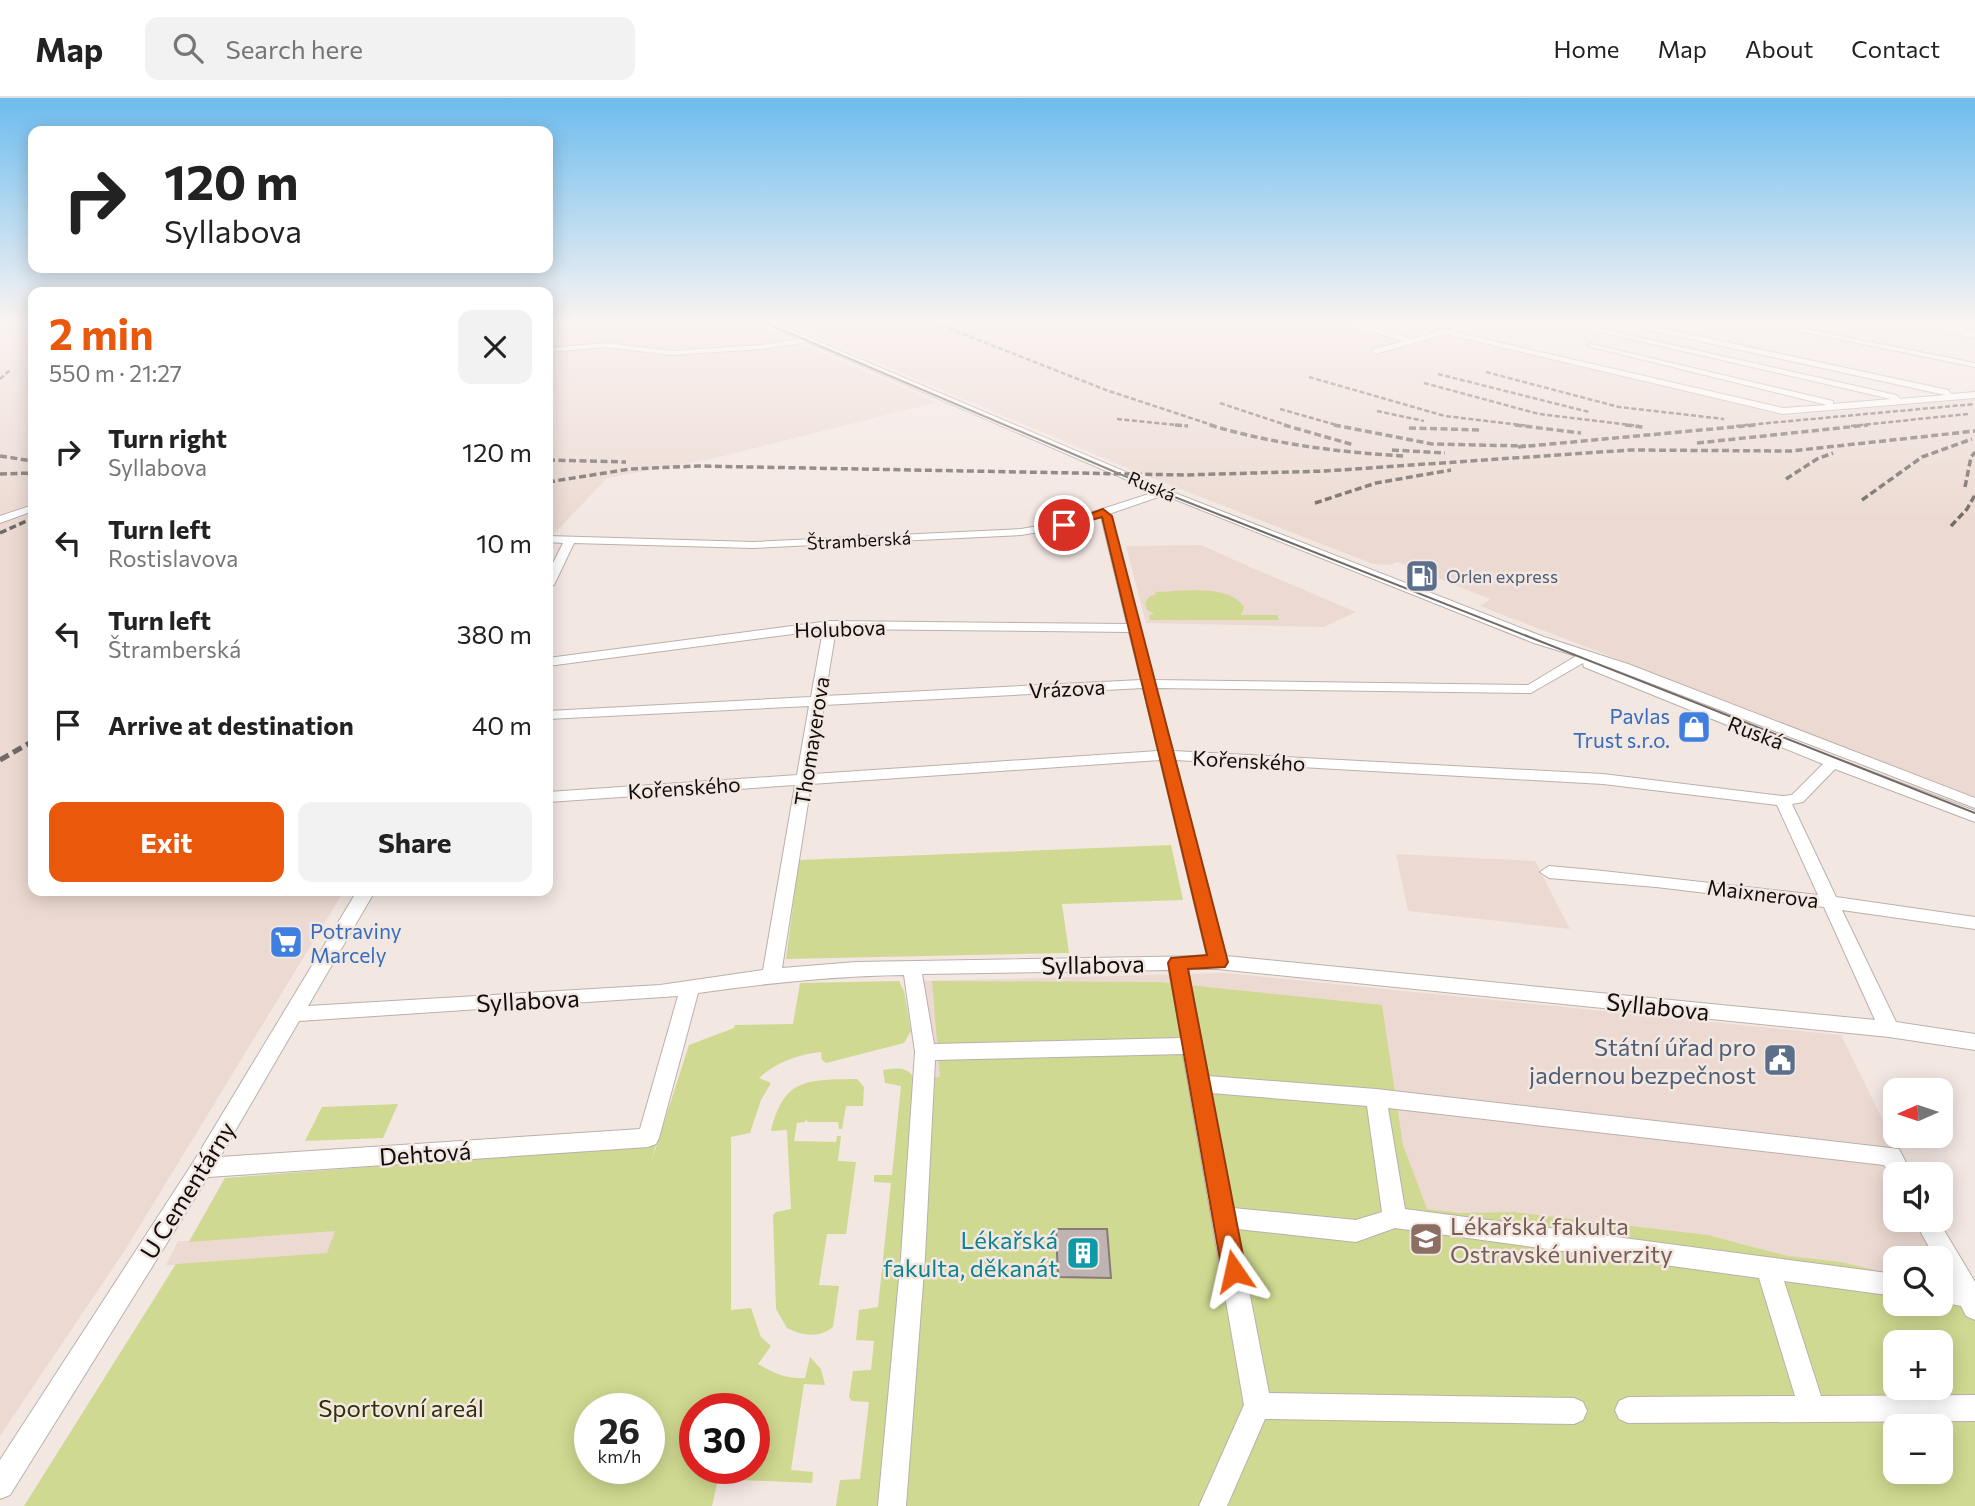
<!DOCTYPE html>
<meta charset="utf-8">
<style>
body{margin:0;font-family:Commissioner,sans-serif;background:#f2f2f2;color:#222;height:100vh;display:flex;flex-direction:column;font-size:26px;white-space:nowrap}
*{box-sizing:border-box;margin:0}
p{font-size:23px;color:#767676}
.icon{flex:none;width:38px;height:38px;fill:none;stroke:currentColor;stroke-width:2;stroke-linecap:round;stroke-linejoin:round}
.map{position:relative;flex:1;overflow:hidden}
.sheet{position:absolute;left:28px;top:189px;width:525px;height:609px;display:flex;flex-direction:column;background:#fff;border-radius:14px;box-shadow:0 4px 18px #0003}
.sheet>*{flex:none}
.hud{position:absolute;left:28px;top:28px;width:525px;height:147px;border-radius:14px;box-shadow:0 4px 18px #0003;background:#fff;color:#222;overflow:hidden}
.needle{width:46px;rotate:267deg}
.controls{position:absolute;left:1883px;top:980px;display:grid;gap:14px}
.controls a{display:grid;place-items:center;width:70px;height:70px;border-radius:14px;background:#fff;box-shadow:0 4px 18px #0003;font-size:35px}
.speed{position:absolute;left:574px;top:1295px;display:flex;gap:14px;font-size:35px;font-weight:700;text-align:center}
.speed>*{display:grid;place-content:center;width:91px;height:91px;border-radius:50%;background:#fff;box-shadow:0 4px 18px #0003;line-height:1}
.speed small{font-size:18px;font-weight:400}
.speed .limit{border:10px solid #d22;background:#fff;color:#111}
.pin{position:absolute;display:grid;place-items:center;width:60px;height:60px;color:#fff;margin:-30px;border:4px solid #fff;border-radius:50%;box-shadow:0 2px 7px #0007}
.me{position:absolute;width:77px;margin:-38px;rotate:349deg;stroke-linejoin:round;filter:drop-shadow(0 0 5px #0008)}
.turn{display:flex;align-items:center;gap:24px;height:147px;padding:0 21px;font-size:32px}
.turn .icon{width:91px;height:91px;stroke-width:2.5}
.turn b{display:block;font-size:49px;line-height:60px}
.round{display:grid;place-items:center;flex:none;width:74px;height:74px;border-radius:14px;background:#f2f2f2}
.summary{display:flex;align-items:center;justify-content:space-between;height:119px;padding:0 21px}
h1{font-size:42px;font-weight:700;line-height:52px;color:#ea580c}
.button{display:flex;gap:14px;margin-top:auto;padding:14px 21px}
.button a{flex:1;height:80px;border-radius:14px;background:#ea580c;color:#fff;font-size:28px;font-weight:700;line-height:80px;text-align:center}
.button a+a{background:#f2f2f2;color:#222}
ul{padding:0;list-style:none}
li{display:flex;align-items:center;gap:21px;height:91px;padding:0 21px}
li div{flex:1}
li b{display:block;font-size:26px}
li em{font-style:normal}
header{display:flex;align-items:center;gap:42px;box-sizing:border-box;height:98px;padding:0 35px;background:#fff;border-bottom:2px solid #e0e0e0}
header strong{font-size:33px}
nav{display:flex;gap:38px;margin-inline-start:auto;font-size:24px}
.search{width:490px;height:63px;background:#f2f2f2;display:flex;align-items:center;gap:18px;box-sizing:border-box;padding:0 24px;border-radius:14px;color:#767676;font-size:26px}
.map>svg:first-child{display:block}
.built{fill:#ecdad2;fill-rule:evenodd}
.green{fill:#d0d991;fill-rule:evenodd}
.building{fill:#c0b4b2;stroke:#877b79;stroke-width:2}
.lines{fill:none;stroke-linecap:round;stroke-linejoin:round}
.street-casing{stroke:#bbb0ab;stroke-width:2}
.highway-casing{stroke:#bbb0ab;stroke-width:2}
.street{fill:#fff;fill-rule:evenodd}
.highway{fill:#fff;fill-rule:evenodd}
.tram{stroke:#716a67;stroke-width:2}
.rail-far2{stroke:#716a67;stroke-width:2.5;stroke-dasharray:5 2.5;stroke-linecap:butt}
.rail-far1{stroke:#716a67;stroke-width:3.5;stroke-dasharray:7 3.5;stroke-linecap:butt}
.rail{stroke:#716a67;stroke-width:5;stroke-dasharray:10 5;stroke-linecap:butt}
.route{fill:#ea580c;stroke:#983908;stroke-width:2}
.labels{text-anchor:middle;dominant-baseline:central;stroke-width:5;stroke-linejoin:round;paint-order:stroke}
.far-street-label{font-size:18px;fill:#100d0b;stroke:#f3e7e2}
.far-service-label{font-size:18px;fill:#4e5e75;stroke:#f3e7e2;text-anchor:start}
.street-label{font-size:21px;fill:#100d0b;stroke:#f3e7e2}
.shop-label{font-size:21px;fill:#366cbe;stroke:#f3e7e2;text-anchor:end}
.near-street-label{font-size:24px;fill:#100d0b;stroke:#f3e7e2}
.near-service-label{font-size:24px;fill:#4e5e75;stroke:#f3e7e2;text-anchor:end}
.near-education-label{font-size:24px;fill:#785e54;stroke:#f3e7e2;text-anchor:start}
.near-culture-label{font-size:24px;fill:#0d838f;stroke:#f3e7e2;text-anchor:end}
.near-park-label{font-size:24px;fill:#2e3107;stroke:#f3e7e2}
</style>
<header>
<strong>Map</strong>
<div class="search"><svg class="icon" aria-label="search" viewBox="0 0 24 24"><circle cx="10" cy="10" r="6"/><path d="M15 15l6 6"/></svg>Search here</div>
<nav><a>Home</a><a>Map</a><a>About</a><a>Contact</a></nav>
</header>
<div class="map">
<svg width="1975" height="1408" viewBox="0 0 1975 1408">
<rect width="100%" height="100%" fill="#f3e7e2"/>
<g class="built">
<polygon points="0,225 33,225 33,793 344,793 127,1149 0,1338"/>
<polygon points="548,225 754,225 937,304 711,361 607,380 552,438 548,456"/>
<polygon points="784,225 1335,225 1415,247 1448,237 1786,318 1975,301 1975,699 1480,508 1490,501 1397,464 1390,467 1373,466 1134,373"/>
<polygon points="1201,447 1250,469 1356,514 1324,529 1146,525 1126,448"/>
<polygon points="1396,756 1535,763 1570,831 1408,813"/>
<path d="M1225 875 1841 937 1909 1076H1895V1122H1931L1975 1213V1309L892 1408 925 954 918 883ZM1895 1160H1941V1206H1895ZM1895 1244H1941V1290H1895Z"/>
<polygon points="379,1068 330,1190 162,1189 175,1167 166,1167 178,1143 189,1143 225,1080"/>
</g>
<g class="green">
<path d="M1155 494C1179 494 1228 485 1244 509L1241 517H1277L1279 522H1150L1149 517 1154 516 1147 512 1145 505 1149 499 1156 496Z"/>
<polygon points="1171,747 1183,802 1062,806 1069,855 786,861 799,762"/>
<path d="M899 883 904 893 911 933 904 945 826 965 822 962 821 954C799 956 775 965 759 980L771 985 761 1002 750 1035 731 1039V1212L751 1210 761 1239 771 1248 758 1266C775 1276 786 1281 805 1280L810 1259 821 1271 825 1287 804 1286 791 1372 813 1374 812 1385 718 1381 712 1408H24L176 1166 327 1155 335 1133 189 1144 225 1080 656 1047 651 1065 689 947 734 930 735 927 793 926 800 885ZM590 1311H649V1370H590ZM695 1311H754V1370H695Z"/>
<path d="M932 883 1159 884 1382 907 1403 1047 1427 1111 1459 1115 1514 1114 1707 1137 1788 1158 1841 1164 1895 1177V1206H1941V1187L1975 1195V1408H836L840 1382 860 1381 869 1304 852 1303 849 1299 853 1273 871 1272 874 1243 856 1242 859 1212 878 1209 891 1085 874 1084V1077H892L901 988 885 985 883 972C897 970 907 968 915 981L940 979ZM1895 1244H1941V1290H1895ZM1895 1328H1941V1374H1895Z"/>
<path d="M857 981 864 989 863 1008H846L842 1031H839L838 1024H808L806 1021 805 1024 797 1025 794 1043 836 1044 837 1038H841L838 1063 856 1064 846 1136H827L819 1187 839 1188 833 1229C820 1240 802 1238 787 1230L776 1211 773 1117 776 1114 791 1111 787 1032 771 1033C784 979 808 982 857 981Z"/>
<polygon points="398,1006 383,1040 305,1043 322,1009"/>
</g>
<polygon class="building" points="1056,1131 1107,1131 1111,1180 1058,1179"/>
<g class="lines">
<defs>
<g id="street">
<path d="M765 225H775L1180 397 1544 539 1628 566 1975 700V710L1601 566 1748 627 1975 713V724L1835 671 1803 704 1792 706 1836 799 1975 819V831L1842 812 1896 924 1975 936V952L1889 939 1218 871H1188L1208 978 1376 991 1899 1051 1912 1076H1895V1084L1884 1067 1388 1010 1405 1111 1895 1176V1198L1784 1183 1821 1298 1975 1297V1323L1628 1325 1619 1321 1615 1312 1619 1303 1628 1299 1795 1298 1759 1180 1395 1130 1356 1144 1237 1131 1269 1295 1574 1300 1583 1304 1587 1313 1583 1322 1574 1326 1265 1321 1227 1408H1199L1244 1307 1183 956 935 962 925 1159 906 1408H878L901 1159 915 954 904 877C834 878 767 885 698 895L659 1040 656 1046 648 1049 208 1079 10 1397 0 1401V1362L194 1063 357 793H375L308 908 660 887 763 872 795 687 548 704V694L797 677 809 608 548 621V613L811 599 823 532 548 568V560L830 523 1127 526 1101 418 1064 430 1021 437 753 450 574 445 554 487 548 490V475L563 445 548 444V438L753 444 1021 431 1062 424 1155 394 807 244 762 251 671 257 608 249 548 254V250L608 245 671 253 762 247 799 241ZM1164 397 1534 545 1576 558 1528 587 1154 582 1109 416ZM836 531 1129 534 1141 582 825 598ZM1583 565 1584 569 1823 666 1792 697 1783 698 1603 676 1173 653 1156 590 1531 595ZM1143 590 1158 653 813 676 824 607ZM1160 662 1207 858 856 864 782 870 811 686ZM1175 662 1603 686 1777 707 1818 797 1603 773 1549 768 1540 774 1549 780 1656 789 1824 809 1875 922 1226 858ZM1169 872 1181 940 934 946 922 876ZM678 898 640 1031 220 1059 299 923ZM1211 995 1367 1008 1382 1114 1356 1122 1233 1110Z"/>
<path d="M1342 225H1354L1412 241 1437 234 1405 225C1418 225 1432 232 1445 232 1456 231 1467 225 1479 225L1454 234 1783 310 1827 307 1587 248 1591 246 1833 303V306L1891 301 1561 225H1575L1896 297 1900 301 1945 297 1640 230 1643 226 1948 292 1951 296 1975 294V300L1783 316 1446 236 1375 256 1372 252 1403 243Z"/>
<polygon points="1760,225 1775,225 1975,265 1975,269"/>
<polygon points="1907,225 1922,225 1975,236 1975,240"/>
<polygon points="33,407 33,413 0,425 0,418"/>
<polygon points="1914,1122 1938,1122 1975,1184 1975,1222 1966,1218 1961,1208 1941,1204 1941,1182 1947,1182 1941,1170 1941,1160 1935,1160"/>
</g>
<polygon id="highway" points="1914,225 1942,225 1975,232 1975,240"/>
</defs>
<use href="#street" class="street-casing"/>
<use href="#highway" class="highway-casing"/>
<use href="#street" class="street"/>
<use href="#highway" class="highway"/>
<polyline class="tram" points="766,225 1162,394 1975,715"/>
<g class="rail-far2">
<polyline points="935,225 1106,292 1215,328"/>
<polyline points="1486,274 1619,309 1724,321"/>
<polyline points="1438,276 1589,314"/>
<polyline points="1309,279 1445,318 1529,328"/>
<polyline points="0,281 10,272"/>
<polyline points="1424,285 1539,316 1639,328"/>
<polyline points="1220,305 1289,328"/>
<polyline points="1280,311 1340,328"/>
<polyline points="1377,313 1424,323"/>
<polyline points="1117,321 1188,328"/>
<polyline points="1736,328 1975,306"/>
<polyline points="1851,328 1968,316"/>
</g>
<g class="rail-far1">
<polyline points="1175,327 1188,328"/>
<path d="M1210 327C1273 346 1337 354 1403 358"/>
<polyline points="1284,327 1354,347"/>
<polyline points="1334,327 1432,346 1526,348"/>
<polyline points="1515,327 1581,335"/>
<polyline points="1625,327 1643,329"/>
<polyline points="1409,330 1482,332"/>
<polyline points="1697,345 1868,327"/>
<polyline points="1518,349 1755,327"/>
<polyline points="1392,352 1445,355"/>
<polyline points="0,358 33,363"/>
<polyline points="548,362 626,364"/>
<polyline points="0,376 33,375"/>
<polyline points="1786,381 1817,361 1833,355"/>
<polyline points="548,384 630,371 698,368 1184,377 1325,373 1630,352 1791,353 1975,333"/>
<polyline points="1965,389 1971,359 1975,354"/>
<polyline points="1862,402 1922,359 1972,341"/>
<polyline points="1315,405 1376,385 1451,372"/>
<polyline points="1951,428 1967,411 1975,397"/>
<polyline points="0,435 33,420"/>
</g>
<polyline class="rail" points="0,662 33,643"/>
</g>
<linearGradient id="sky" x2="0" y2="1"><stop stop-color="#6dbcee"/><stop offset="0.53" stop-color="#faf4f2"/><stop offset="1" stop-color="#faf4f2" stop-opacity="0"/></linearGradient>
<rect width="1975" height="422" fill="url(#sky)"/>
<polygon class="route" points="1103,411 1112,418 1228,864 1225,869 1188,871 1246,1173 1242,1181 1234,1184 1225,1181 1222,1173 1168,865 1171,860 1207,857 1102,419 1064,430 1059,427"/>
<defs>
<symbol id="fuel-square" viewBox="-11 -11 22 22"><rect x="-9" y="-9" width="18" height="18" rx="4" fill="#5c6f8a" stroke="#f3e7e2"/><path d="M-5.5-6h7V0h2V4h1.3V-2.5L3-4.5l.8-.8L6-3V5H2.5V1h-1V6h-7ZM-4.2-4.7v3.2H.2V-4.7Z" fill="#fff"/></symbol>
<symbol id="shop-square" viewBox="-11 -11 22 22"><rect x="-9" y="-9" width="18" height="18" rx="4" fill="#3f7fe0" stroke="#f3e7e2"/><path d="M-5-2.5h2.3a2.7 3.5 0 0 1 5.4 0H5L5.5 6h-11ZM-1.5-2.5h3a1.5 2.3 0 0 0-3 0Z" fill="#fff"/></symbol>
<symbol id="supermarket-square" viewBox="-11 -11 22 22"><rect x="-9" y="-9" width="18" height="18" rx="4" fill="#3f7fe0" stroke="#f3e7e2"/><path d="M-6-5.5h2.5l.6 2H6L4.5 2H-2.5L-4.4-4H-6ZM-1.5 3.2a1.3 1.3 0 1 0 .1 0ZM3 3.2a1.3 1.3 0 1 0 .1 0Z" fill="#fff"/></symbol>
<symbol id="civic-square" viewBox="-11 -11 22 22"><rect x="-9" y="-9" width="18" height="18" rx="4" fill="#5c6f8a" stroke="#f3e7e2"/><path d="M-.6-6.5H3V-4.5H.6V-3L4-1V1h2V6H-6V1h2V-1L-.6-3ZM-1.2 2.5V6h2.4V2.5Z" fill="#fff"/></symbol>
<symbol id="university-square" viewBox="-11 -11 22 22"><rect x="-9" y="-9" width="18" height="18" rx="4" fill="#8d6e63" stroke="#f3e7e2"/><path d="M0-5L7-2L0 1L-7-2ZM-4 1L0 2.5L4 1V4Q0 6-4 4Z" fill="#fff"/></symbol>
<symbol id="building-square" viewBox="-11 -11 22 22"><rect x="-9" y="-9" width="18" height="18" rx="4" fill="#0f9aa8" stroke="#f3e7e2"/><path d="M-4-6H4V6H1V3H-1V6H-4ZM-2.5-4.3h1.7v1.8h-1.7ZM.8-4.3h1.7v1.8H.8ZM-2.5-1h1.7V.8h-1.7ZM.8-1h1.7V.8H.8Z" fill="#fff"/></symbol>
</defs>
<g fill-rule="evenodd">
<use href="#fuel-square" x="1403" y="459" width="38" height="38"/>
<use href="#shop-square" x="1675" y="610" width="38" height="38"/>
<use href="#supermarket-square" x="267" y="825" width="38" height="38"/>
<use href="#civic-square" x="1761" y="943" width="38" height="38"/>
<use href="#university-square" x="1407" y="1122" width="38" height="38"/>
<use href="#building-square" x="1064" y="1136" width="38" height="38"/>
</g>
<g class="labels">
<g class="far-street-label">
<text transform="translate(1152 388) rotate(23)">Ruská</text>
<text transform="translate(859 442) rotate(-3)">Štramberská</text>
</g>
<g class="far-service-label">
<text x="1446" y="478">Orlen express</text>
</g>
<g class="street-label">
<text transform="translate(840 530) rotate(-2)">Holubova</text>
<text transform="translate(1067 590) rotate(-3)">Vrázova</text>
<text transform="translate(1756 634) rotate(21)">Ruská</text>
<text transform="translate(811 643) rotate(-81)">Thomayerova</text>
<text transform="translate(1249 662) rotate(3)">Kořenského</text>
<text transform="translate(684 689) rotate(-4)">Kořenského</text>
<text transform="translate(1763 795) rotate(7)">Maixnerova</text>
</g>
<g class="shop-label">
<text x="1670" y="617">Pavlas<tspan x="1670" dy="24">Trust s.r.o.</tspan></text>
<text x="310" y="832" text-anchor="start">Potraviny<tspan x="310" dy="24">Marcely</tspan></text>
</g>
<g class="near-street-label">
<text transform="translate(1093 866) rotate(-1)">Syllabova</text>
<text transform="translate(528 902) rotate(-3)">Syllabova</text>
<text transform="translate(1658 908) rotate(6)">Syllabova</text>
<text transform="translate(425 1055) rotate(-4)">Dehtová</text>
<text transform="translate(187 1092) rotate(-58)">U Cementárny</text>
</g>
<g class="near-service-label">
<text x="1756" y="948">Státní úřad pro<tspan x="1756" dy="28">jadernou bezpečnost</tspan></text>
</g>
<g class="near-education-label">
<text x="1450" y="1127">Lékařská fakulta<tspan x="1450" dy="28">Ostravské univerzity</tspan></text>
</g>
<g class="near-culture-label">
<text x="1058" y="1141">Lékařská<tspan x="1058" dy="28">fakulta, děkanát</tspan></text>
</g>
<g class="near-park-label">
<text x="401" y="1309">Sportovní areál</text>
</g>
</g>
</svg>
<div class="controls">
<a><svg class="needle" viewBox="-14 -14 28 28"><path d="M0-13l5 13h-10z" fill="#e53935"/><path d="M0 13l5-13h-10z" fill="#767676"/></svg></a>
<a><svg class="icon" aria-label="sound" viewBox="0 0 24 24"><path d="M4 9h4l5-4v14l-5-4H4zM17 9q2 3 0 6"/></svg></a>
<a><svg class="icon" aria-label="search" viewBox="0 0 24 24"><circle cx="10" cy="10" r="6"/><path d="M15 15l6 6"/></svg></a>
<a>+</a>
<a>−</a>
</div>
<div class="speed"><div>26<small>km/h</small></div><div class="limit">30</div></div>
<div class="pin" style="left:1064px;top:427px;background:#d93025"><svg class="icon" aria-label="arrive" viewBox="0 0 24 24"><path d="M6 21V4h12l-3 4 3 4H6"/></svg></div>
<svg class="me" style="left:1234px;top:1173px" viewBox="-20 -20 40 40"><path d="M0-17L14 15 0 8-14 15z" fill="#ea580c" stroke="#fff" stroke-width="4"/></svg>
<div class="hud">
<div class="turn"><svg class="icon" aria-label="right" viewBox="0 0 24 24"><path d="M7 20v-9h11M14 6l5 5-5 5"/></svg><div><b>120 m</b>Syllabova</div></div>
</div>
<section class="sheet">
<div class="summary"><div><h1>2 min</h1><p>550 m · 21:27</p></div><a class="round"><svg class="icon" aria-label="close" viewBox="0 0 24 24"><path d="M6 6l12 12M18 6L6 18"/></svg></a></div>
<ul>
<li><svg class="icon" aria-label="right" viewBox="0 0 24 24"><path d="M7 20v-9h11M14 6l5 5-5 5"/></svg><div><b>Turn right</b><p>Syllabova</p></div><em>120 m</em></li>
<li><svg class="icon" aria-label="left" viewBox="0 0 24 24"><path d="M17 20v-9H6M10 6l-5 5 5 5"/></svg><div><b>Turn left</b><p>Rostislavova</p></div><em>10 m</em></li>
<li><svg class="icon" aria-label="left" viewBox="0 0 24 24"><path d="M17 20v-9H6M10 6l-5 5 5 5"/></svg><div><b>Turn left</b><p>Štramberská</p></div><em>380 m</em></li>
<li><svg class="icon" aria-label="arrive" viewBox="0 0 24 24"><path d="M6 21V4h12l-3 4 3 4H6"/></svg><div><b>Arrive at destination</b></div><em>40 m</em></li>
</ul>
<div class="button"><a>Exit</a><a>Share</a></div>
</section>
</div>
